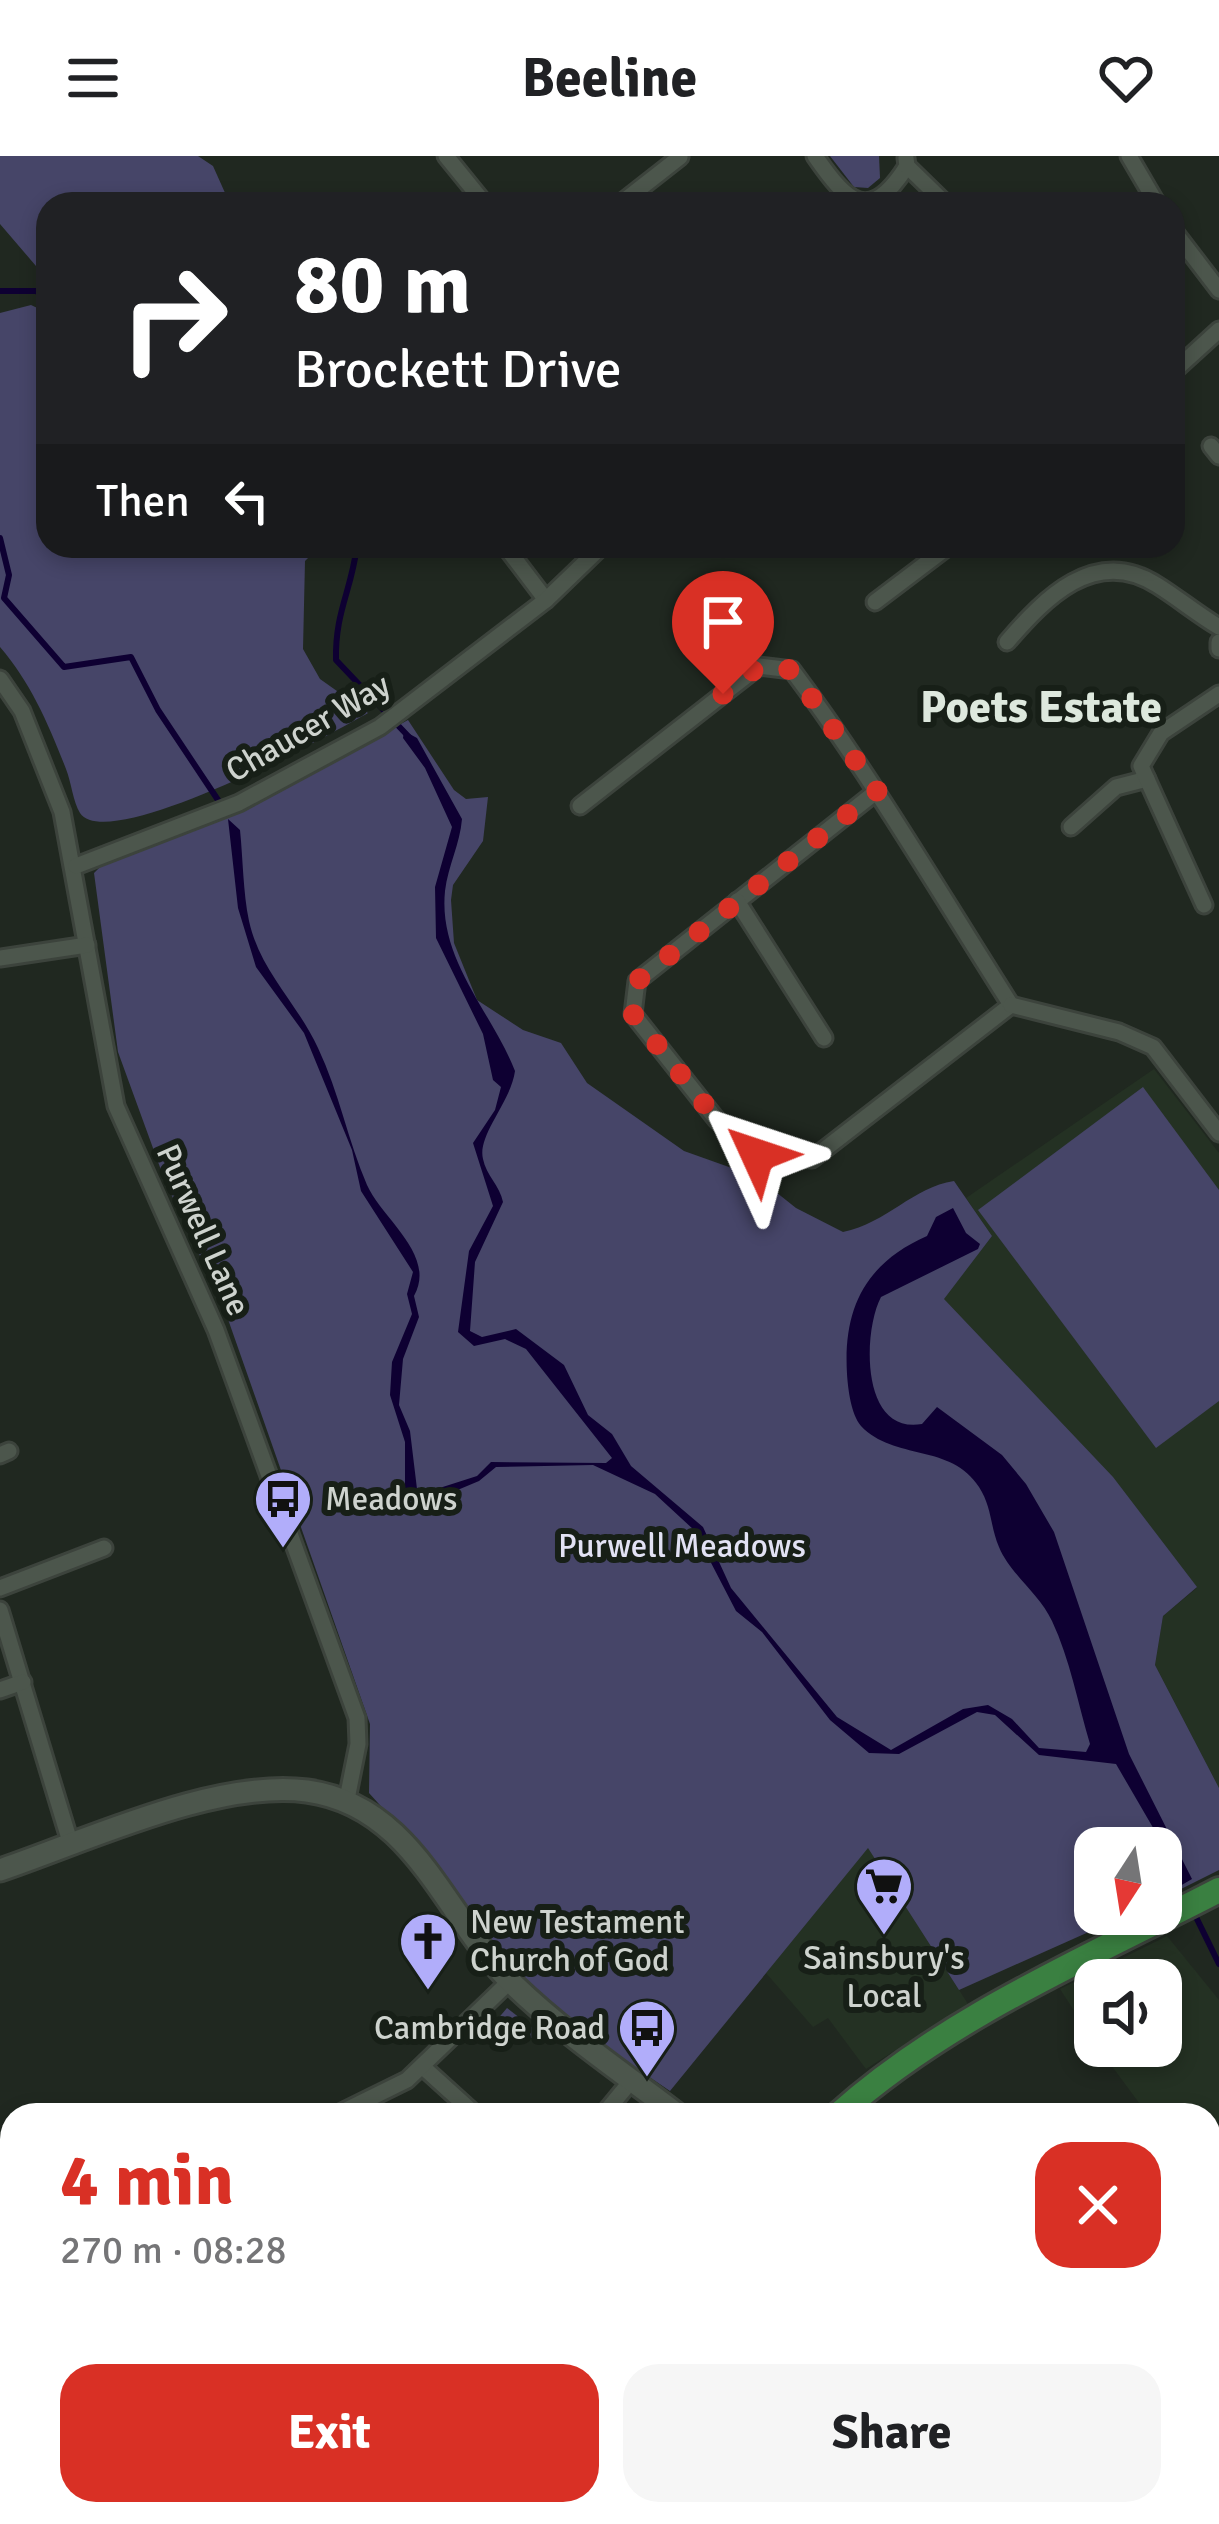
<!DOCTYPE html>
<meta charset="utf-8">
<style>
body{margin:0;font-family:Signika,sans-serif;background:#f6f6f6;color:#202124;height:100vh;display:flex;flex-direction:column;font-size:45px;white-space:nowrap}
*{box-sizing:border-box;margin:0}
p{font-size:39px;color:#757577}
.icon{flex:none;width:66px;height:66px;fill:none;stroke:currentColor;stroke-width:2;stroke-linecap:round;stroke-linejoin:round}
.map{position:relative;flex:1;overflow:hidden}
.side{position:absolute;left:0px;top:1947px;width:1221px;height:423px;display:flex;flex-direction:column;background:#fff;border-radius:36px 36px 0 0;box-shadow:0 6px 18px #0003}
.side>*{flex:none}
.hud{position:absolute;left:36px;top:36px;width:1149px;height:366px;border-radius:36px;box-shadow:0 6px 18px #0003;background:#202124;color:#fff;overflow:hidden}
.needle{width:78px;rotate:192deg}
.fabs{position:absolute;left:1074px;top:1671px;display:grid;gap:24px}
.fabs a{display:grid;place-items:center;width:108px;height:108px;border-radius:24px;background:#fff;box-shadow:0 6px 18px #0003;font-size:60px}
.pin{position:absolute;display:grid;place-items:center;width:102px;height:102px;color:#fff;margin:-123px -51px;border-radius:50% 50% 50% 0;rotate:-45deg;box-shadow:0 0 12px #0007}
.pin .icon{rotate:45deg}
.me{position:absolute;width:132px;margin:-66px;rotate:312deg;stroke-linejoin:round;filter:drop-shadow(0 0 9px #0008)}
.turn{display:flex;align-items:center;gap:42px;height:252px;padding:0 60px;font-size:54px}
.turn .icon{width:156px;height:156px;stroke-width:2.5}
.turn b{display:block;font-size:84px;line-height:102px}
.then{display:flex;align-items:center;height:114px;padding:0 60px;background:#0003;gap:24px;font-size:45px}
.round{display:grid;place-items:center;flex:none;width:126px;height:126px;border-radius:36px;background:#f6f6f6}
.summary{display:flex;align-items:center;justify-content:space-between;height:204px;padding:0 60px}
h1{font-size:72px;font-weight:700;line-height:90px;color:#d93025}
.primary-button{display:flex;gap:24px;margin-top:auto;padding:24px 60px}
.primary-button a{flex:1;height:138px;border-radius:36px;background:#d93025;color:#fff;font-size:48px;font-weight:700;line-height:138px;text-align:center}
.primary-button a+a{background:#f6f6f6;color:#202124}
header{display:flex;justify-content:space-between;align-items:center;height:156px;padding:0 60px;background:#fff;font-size:54px;font-weight:700}
.map>svg:first-child{display:block}
.built{fill:#243123}
.green{fill:#464568}
.water{fill:#0e0032}
.lines{fill:none;stroke-linecap:round;stroke-linejoin:round}
.stream{stroke:#0e0032;stroke-width:6}
.minor-casing{stroke:#3c433c;stroke-width:21}
.tertiary-casing{stroke:#3c433c;stroke-width:27}
.primary-casing{stroke:#3c433c;stroke-width:30}
.minor{stroke:#4c564c;stroke-width:15}
.tertiary{stroke:#4c564c;stroke-width:21}
.primary{stroke:#3a8041;stroke-width:24}
.route{stroke:#d93025;stroke-width:21;stroke-dasharray:0 37.8}
.labels{text-anchor:middle;dominant-baseline:central;stroke-width:12;stroke-linejoin:round;paint-order:stroke}
.street-label{font-size:33px;fill:#ced3ce;stroke:#171f17}
.poi-label{font-size:33px;fill:#ced3ce;stroke:#171f17;text-anchor:start}
.park-label{font-size:33px;fill:#e2e2f4;stroke:#171f17}
.district-label{font-size:45px;font-weight:bold;fill:#dde8dd;stroke:#171f17}
</style>
<header><svg class="icon" aria-label="menu" viewBox="0 0 24 24"><path d="M4 6h16M4 12h16M4 18h16"/></svg>Beeline<svg class="icon" aria-label="heart" viewBox="0 0 24 24"><path d="M12 20l-8-8c-3-5 5-10 8-4 3-6 11-1 8 4z"/></svg></header>
<div class="map">
<svg width="1219" height="2368" viewBox="0 0 1219 2368">
<rect width="100%" height="100%" fill="#202820"/>
<g class="built">
<polygon points="1154,913 1219,997 1219,1632 1155,1509 1163,1460 1197,1432 943,1143 992,1080 966,1042"/>
<polygon points="868,1691 968,1848 866,1913 828,1862 813,1871 766,1817"/>
<polygon points="1167,1780 1219,1844 1219,1963 1209,1990 1209,1959 1148,1959 1097,1890 1161,1890 1161,1824 1095,1824 1095,1887 1060,1833"/>
</g>
<g class="green">
<polygon points="0,0 198,0 213,10 230,48 48,48 48,124 0,68"/>
<polygon points="830,0 879,0 880,22 868,32 854,31"/>
<path d="M31 149 48 157V390H320L305 405 303 493 320 523 368 557C330 579 108 699 80 657 73 646 71 625 66 613 49 569 31 527 0 491V157Z"/>
<path d="M408 564 454 634 466 643 488 641 483 685 453 729 451 744 454 787 477 844 523 874 561 887 587 927 684 995 757 1021 796 1052 843 1076C887 1067 913 1031 954 1025L992 1080 944 1143 1113 1321 1197 1431 1163 1460 1155 1509 1219 1632V1714L1161 1743V1692H1095V1758H1129L959 1834 868 1692 670 1935 583 1876 509 1810 434 1709 369 1637 370 1568 223 1149 165 1025 118 896 94 717 106 705 241 656Z"/>
<polygon points="1143,931 1219,1034 1219,1245 1156,1292 978,1054"/>
<polygon points="507,1852 552,1887 490,1872"/>
<polygon points="1219,2054 1219,2143 1209,2140 1209,2067"/>
</g>
<path class="water" d="M404 575 417 582 462 663C460 688 448 710 445 735 438 804 492 856 515 915 511 946 477 979 483 1003 486 1019 500 1030 503 1046L475 1106 470 1175 482 1181 516 1173 564 1209 588 1259 612 1278 631 1310 703 1371 731 1432 837 1561 891 1594 963 1553 988 1549 1012 1563 1039 1592 1086 1596 1090 1588C1078 1548 1070 1503 1052 1465 1039 1437 1010 1418 999 1391 990 1370 992 1351 979 1331 951 1287 894 1305 861 1270 851 1258 848 1233 847 1218 843 1151 866 1107 927 1080L936 1061 953 1052 966 1077 980 1088 978 1093 881 1141C863 1175 860 1279 922 1268L937 1251 1002 1299 1026 1328 1054 1376 1129 1598 1192 1723 1180 1730 1173 1706 1116 1608 1039 1599 995 1559 977 1556 899 1598 869 1597 830 1564 762 1476 736 1455 694 1374 655 1338 593 1309 496 1311 479 1325 417 1351 405 1332V1286L390 1239 392 1206 412 1158 407 1138 413 1116 361 1035 352 994 304 877 256 811 238 752 228 663 240 674C243 703 243 736 249 765 260 815 298 848 318 892 339 936 348 985 367 1029 382 1063 437 1099 414 1140L419 1161 403 1203 399 1249 410 1275 417 1333 424 1337 477 1320 491 1306 606 1307 612 1302 526 1193 505 1183 474 1190 458 1176 469 1095 493 1050 473 987 495 954 501 931 493 924 483 878 436 782 435 731 452 671 425 612 403 582Z"/>
<g class="lines">
<g class="stream">
<polyline points="0,135 36,135 48,141"/>
<polyline points="0,382 9,419 4,442 64,511 131,501 158,554 222,650"/>
<path d="M357 390C351 436 335 456 336 504L409 581"/>
<polyline points="1194,1757 1219,1808"/>
<polyline points="1209,2061 1219,2044"/>
<polyline points="1209,2143 1219,2148"/>
<polyline points="1209,2368 1219,2353"/>
</g>
<defs>
<g id="minor">
<polyline points="446,0 485,48"/>
<path d="M815 0C847 46 869 70 907 10"/>
<polyline points="1129,0 1157,48"/>
<polyline points="906,2 907,10 946,48"/>
<polyline points="620,48 680,1"/>
<polyline points="1173,74 1219,134"/>
<polyline points="1173,216 1219,174"/>
<polyline points="1211,290 1219,300"/>
<polyline points="505,390 546,444"/>
<polyline points="875,446 949,390"/>
<path d="M1007 486C1044 443 1095 389 1157 429 1178 442 1197 458 1219 471"/>
<polyline points="1219,486 1219,493"/>
<polyline points="0,523 22,555 62,656 116,950 216,1174 357,1562 358,1588 346,1648"/>
<polyline points="877,635 637,825 633,858 716,963 757,999 812,1003 1011,849"/>
<path d="M580 650 759 510 792 514C872 621 939 736 1011 849"/>
<polyline points="1071,671 1116,631 1147,623"/>
<polyline points="76,710 239,647 380,571 546,444 602,390"/>
<polyline points="737,745 824,882"/>
<polyline points="1204,749 1141,610 1161,577 1219,538"/>
<polyline points="0,802 87,789"/>
<polyline points="1011,849 1119,876 1153,891 1219,977"/>
<polyline points="0,1299 9,1295"/>
<polyline points="0,1432 104,1392"/>
<polyline points="0,1454 71,1689"/>
<polyline points="0,1534 23,1526"/>
<polyline points="423,1911 476,1959"/>
<polyline points="336,1959 407,1924 510,1825"/>
<polyline points="603,1959 631,1925"/>
<polyline points="0,2089 12,2084"/>
<polyline points="824,2358 841,2368"/>
<polyline points="734,2368 740,2358"/>
</g>
<g id="tertiary">
<path d="M0 1714C86 1685 216 1623 307 1635 416 1650 445 1763 514 1829 565 1878 623 1917 678 1959"/>
<polyline points="889,2358 896,2368"/>
</g>
<g id="primary">
<path d="M838 1959C947 1861 1090 1801 1219 1734"/>
<polyline points="321,2368 345,2358"/>
</g>
</defs>
<use href="#minor" class="minor-casing"/>
<use href="#tertiary" class="tertiary-casing"/>
<use href="#primary" class="primary-casing"/>
<use href="#minor" class="minor"/>
<use href="#tertiary" class="tertiary"/>
<use href="#primary" class="primary"/>
</g>
<g class="lines">
<polyline class="route" points="723,538 759,510 792,514 877,635 637,825 633,858 716,963 757,999"/>
</g>
<defs>
<symbol id="bus-pin" viewBox="-11 -11 22 30"><path d="M0 17L-7.5 6A9.5 9.5 0 1 1 7.5 6Z" fill="#b1adfa" stroke="#171f17"/><path d="M-5-6H5V4H4V6H2V4H-2V6H-4V4H-5ZM-3.5-4V0h7V-4ZM-3.5 1.2v1.5H-2V1.2ZM2 1.2v1.5H3.5V1.2Z" fill="#111"/></symbol>
<symbol id="supermarket-pin" viewBox="-11 -11 22 30"><path d="M0 17L-7.5 6A9.5 9.5 0 1 1 7.5 6Z" fill="#b1adfa" stroke="#171f17"/><path d="M-6-5.5h2.5l.6 2H6L4.5 2H-2.5L-4.4-4H-6ZM-1.5 3.2a1.3 1.3 0 1 0 .1 0ZM3 3.2a1.3 1.3 0 1 0 .1 0Z" fill="#111"/></symbol>
<symbol id="church-pin" viewBox="-11 -11 22 30"><path d="M0 17L-7.5 6A9.5 9.5 0 1 1 7.5 6Z" fill="#b1adfa" stroke="#171f17"/><path d="M-1.2-6h2.4v3.5h3.3v2.4h-3.3V6h-2.4V-.1h-3.3v-2.4h3.3Z" fill="#111"/></symbol>
</defs>
<g fill-rule="evenodd">
<use href="#bus-pin" x="250" y="1310" width="66" height="90"/>
<use href="#supermarket-pin" x="851" y="1697" width="66" height="90"/>
<use href="#church-pin" x="395" y="1752" width="66" height="90"/>
<use href="#bus-pin" x="614" y="1839" width="66" height="90"/>
</g>
<g class="labels">
<g class="street-label">
<text transform="translate(308 572) rotate(-30)">Chaucer Way</text>
<text transform="translate(203 1074) rotate(66)">Purwell Lane</text>
</g>
<g class="poi-label">
<text x="325" y="1343">Meadows</text>
<text x="470" y="1766">New Testament<tspan x="470" dy="38">Church of God</tspan></text>
<text x="884" y="1802" text-anchor="middle">Sainsbury's<tspan x="884" dy="38">Local</tspan></text>
<text x="605" y="1872" text-anchor="end">Cambridge Road</text>
</g>
<g class="park-label">
<text x="682" y="1390">Purwell Meadows</text>
</g>
<g class="district-label">
<text x="1041" y="551">Poets Estate</text>
</g>
</g>
</svg>
<div class="fabs">
<a><svg class="needle" viewBox="-14 -14 28 28"><path d="M0-13l5 13h-10z" fill="#e53935"/><path d="M0 13l5-13h-10z" fill="#757577"/></svg></a>
<a><svg class="icon" aria-label="sound" viewBox="0 0 24 24"><path d="M4 9h4l5-4v14l-5-4H4zM17 9q2 3 0 6"/></svg></a>
</div>
<div class="pin" style="left:723px;top:538px;background:#d93025"><svg class="icon" aria-label="arrive" viewBox="0 0 24 24"><path d="M6 21V4h12l-3 4 3 4H6"/></svg></div>
<svg class="me" style="left:757px;top:999px" viewBox="-20 -20 40 40"><path d="M0-17L14 15 0 8-14 15z" fill="#d93025" stroke="#fff" stroke-width="4"/></svg>
<div class="hud">
<div class="turn"><svg class="icon" aria-label="right" viewBox="0 0 24 24"><path d="M7 20v-9h11M14 6l5 5-5 5"/></svg><div><b>80 m</b>Brockett Drive</div></div>
<div class="then">Then<svg class="icon" aria-label="left" viewBox="0 0 24 24"><path d="M17 20v-9H6M10 6l-5 5 5 5"/></svg></div>
</div>
<section class="side">
<div class="summary"><div><h1>4 min</h1><p>270 m · 08:28</p></div><a class="round" style="background:#d93025;color:#fff"><svg class="icon" aria-label="close" viewBox="0 0 24 24"><path d="M6 6l12 12M18 6L6 18"/></svg></a></div>
<div class="primary-button"><a>Exit</a><a>Share</a></div>
</section>
</div>
